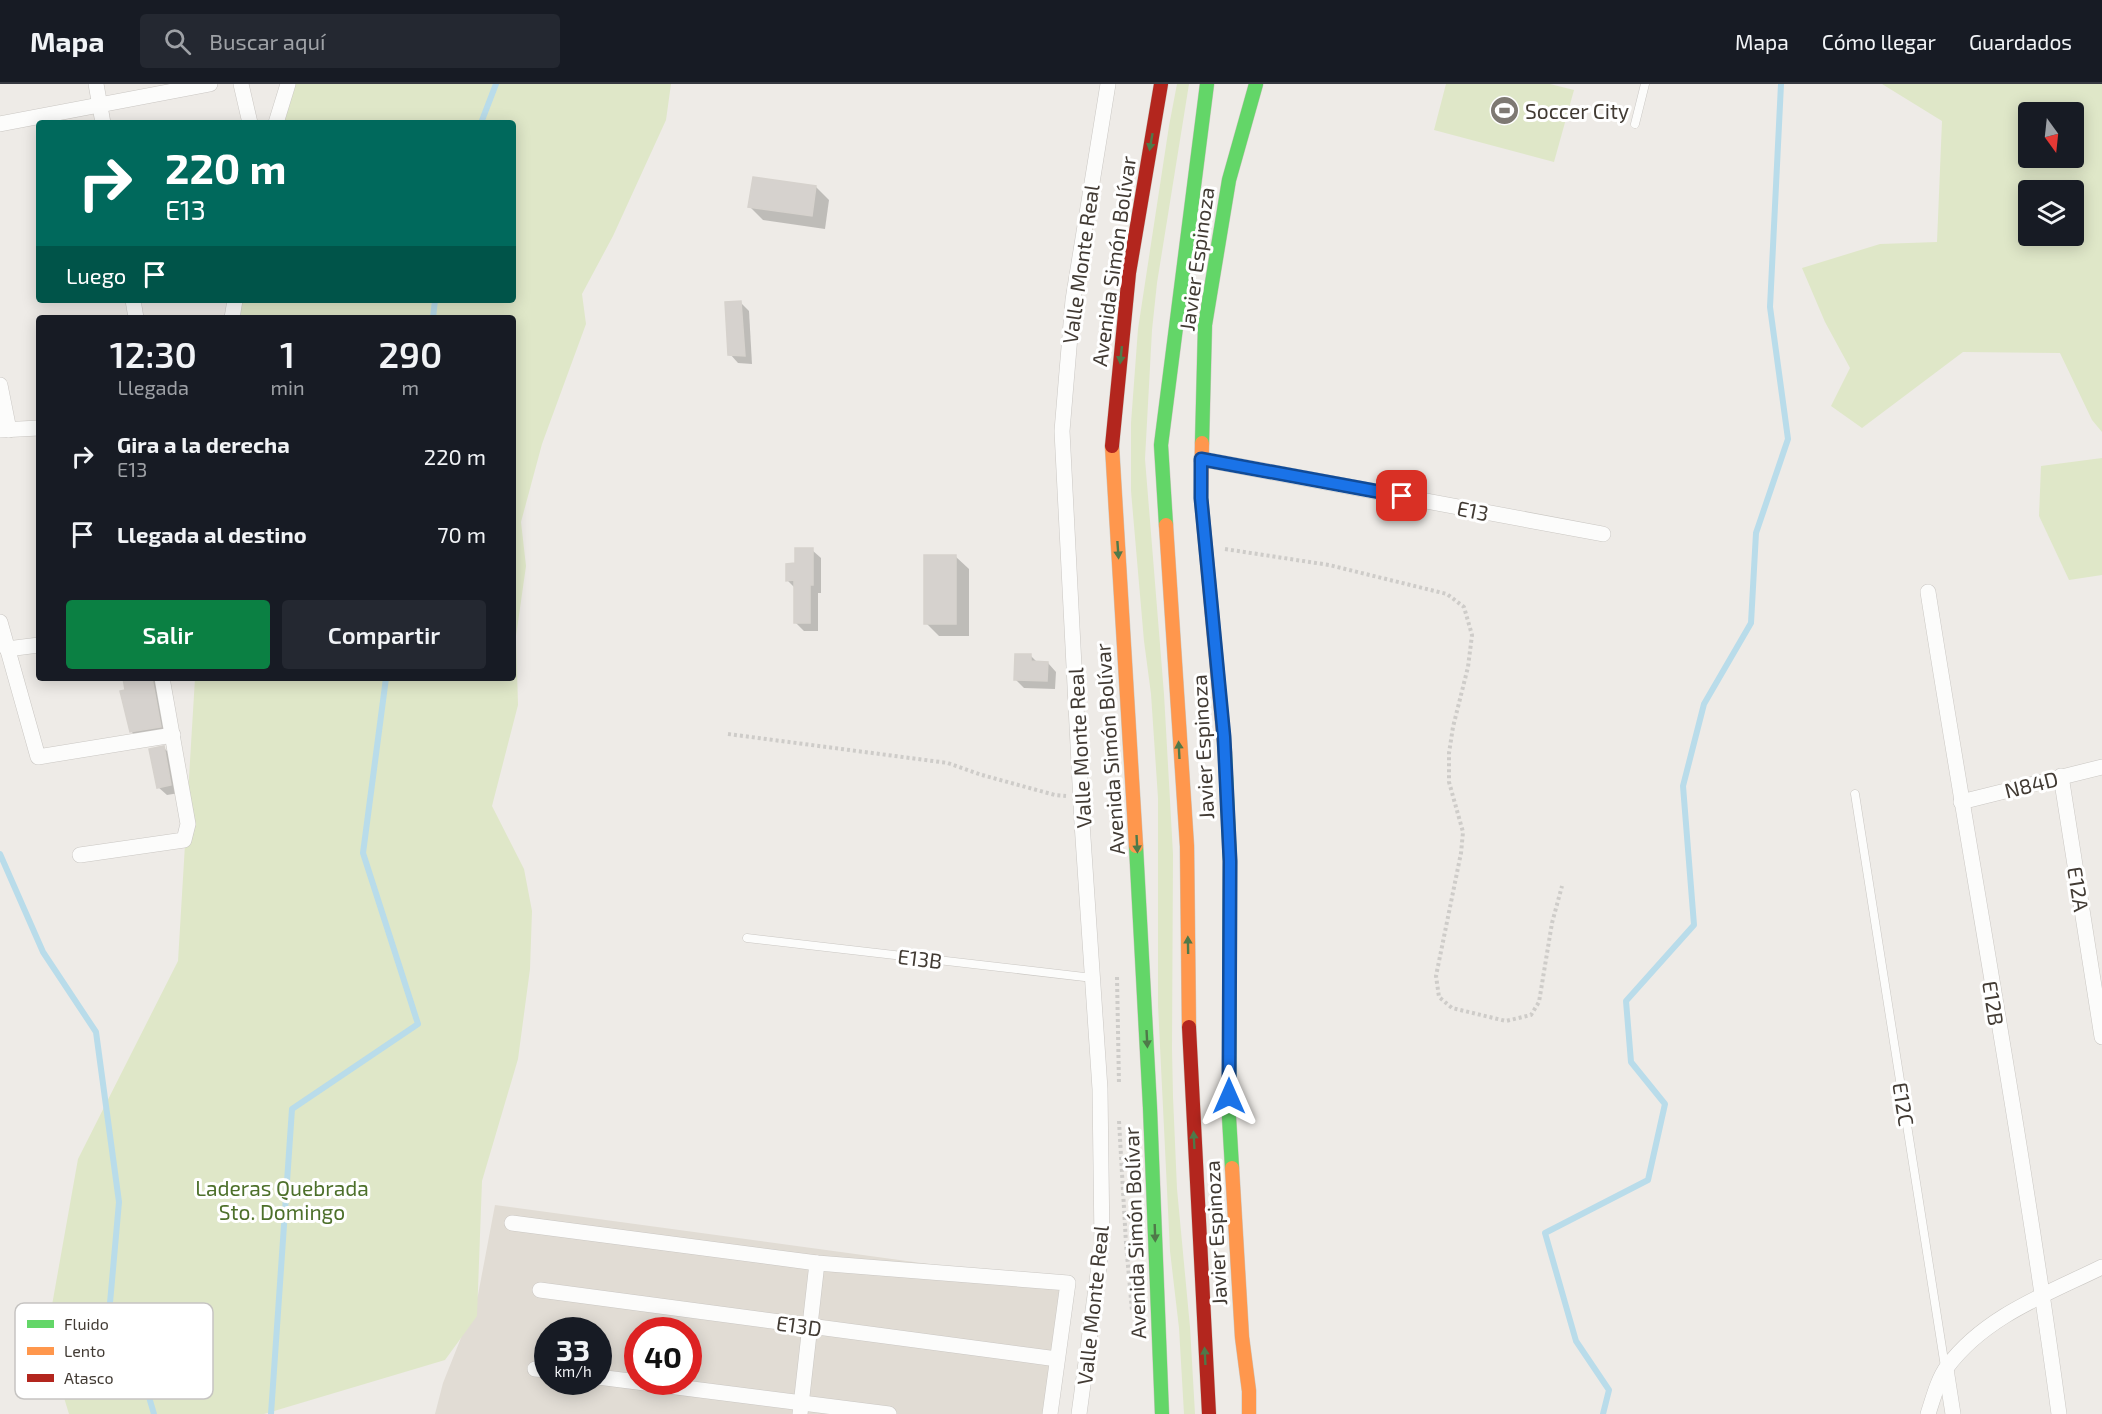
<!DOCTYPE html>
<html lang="es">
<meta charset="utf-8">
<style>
body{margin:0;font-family:"Exo 2",sans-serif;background:#242831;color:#f1f3f6;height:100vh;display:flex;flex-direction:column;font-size:22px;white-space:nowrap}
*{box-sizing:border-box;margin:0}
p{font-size:20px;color:#9ea1a6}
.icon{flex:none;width:33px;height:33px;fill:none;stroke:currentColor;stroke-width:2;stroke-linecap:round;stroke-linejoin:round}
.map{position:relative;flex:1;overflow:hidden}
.details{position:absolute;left:36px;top:231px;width:480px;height:366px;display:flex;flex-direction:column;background:#171b24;border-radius:6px;box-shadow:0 3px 15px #0003}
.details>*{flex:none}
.hud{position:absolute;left:36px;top:36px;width:480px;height:183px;border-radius:6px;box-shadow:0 3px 15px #0003;background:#00695c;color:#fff;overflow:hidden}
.needle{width:39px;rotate:165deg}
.tools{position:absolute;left:2018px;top:18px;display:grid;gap:12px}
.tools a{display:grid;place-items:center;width:66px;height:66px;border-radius:6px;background:#171b24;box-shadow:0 3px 15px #0003;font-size:30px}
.speed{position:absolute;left:534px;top:1233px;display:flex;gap:12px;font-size:30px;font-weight:700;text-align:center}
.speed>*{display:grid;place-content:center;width:78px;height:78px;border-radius:50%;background:#171b24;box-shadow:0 3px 15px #0003;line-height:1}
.speed small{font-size:15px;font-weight:400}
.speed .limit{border:9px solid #d22;background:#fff;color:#111}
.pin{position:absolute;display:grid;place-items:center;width:51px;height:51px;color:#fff;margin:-26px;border-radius:12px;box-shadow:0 3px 9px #0006}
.me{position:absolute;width:66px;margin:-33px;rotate:0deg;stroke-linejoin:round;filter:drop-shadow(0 0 4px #0008)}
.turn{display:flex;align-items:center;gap:21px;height:126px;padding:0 30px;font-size:27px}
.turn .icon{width:78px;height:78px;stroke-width:2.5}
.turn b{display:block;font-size:42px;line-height:51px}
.then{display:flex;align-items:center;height:57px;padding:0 30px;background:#0003;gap:12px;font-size:22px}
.eta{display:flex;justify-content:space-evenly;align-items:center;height:102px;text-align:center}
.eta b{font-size:36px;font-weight:600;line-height:42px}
.primary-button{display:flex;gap:12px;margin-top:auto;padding:12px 30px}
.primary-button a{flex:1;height:69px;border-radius:6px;background:#0b8043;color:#fff;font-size:24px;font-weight:600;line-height:69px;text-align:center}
.primary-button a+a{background:#242831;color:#f1f3f6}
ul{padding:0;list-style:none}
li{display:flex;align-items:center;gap:18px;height:78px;padding:0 30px}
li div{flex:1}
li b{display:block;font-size:22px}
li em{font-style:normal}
header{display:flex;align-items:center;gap:36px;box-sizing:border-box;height:84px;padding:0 30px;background:#171b24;border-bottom:2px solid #363941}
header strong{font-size:28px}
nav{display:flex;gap:33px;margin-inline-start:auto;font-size:21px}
.search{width:420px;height:54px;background:#242831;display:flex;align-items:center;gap:15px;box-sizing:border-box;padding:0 21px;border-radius:6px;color:#9ea1a6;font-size:22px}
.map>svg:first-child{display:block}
.residential{fill:#e1dcd4;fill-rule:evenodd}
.green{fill:#dfe7c8;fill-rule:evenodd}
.shadow{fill:#0003}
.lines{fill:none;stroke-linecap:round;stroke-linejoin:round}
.stream{stroke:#b9dcea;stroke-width:6}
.building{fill:#d6d2ce;stroke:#d6d2cd;stroke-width:1.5}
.lane-casing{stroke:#cac7c3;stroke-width:9}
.street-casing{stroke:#cac7c3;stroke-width:16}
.fast-casing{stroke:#ccc7bf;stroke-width:15}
.slow-casing{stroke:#ccc7bf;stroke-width:15}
.jam-casing{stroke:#ccc7bf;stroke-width:15}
.path{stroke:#ceccc9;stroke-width:4;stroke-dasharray:3 3;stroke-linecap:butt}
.lane{stroke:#fcfcfb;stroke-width:8}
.street{stroke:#fcfcfb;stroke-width:15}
.fast{stroke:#63d668;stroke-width:14}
.slow{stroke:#ff974d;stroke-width:14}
.jam{stroke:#b3261e;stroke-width:14}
.oneway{fill:#4f7949}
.route-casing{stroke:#114b97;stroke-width:15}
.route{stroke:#1a73e8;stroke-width:10}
.labels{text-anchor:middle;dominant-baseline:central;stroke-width:6;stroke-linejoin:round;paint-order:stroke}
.poi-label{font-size:21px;fill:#423b34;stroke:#fff;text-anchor:start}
.street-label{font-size:21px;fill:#423b34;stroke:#fff}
.park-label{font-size:21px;fill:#4d702b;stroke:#fff}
.key{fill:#fff;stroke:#c6c4c2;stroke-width:1.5}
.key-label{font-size:16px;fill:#423b34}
</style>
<header>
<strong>Mapa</strong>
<div class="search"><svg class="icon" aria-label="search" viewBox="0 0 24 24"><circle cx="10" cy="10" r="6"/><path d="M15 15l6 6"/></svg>Buscar aquí</div>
<nav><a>Mapa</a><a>Cómo llegar</a><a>Guardados</a></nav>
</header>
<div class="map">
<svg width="2102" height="1330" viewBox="0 0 2102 1330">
<rect width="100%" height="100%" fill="#eeebe7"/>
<path class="residential" d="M495 1121 1068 1199 1050 1330H435L443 1299 478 1211ZM548 1246H598V1298H548ZM638 1246H688V1298H638Z"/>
<g class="green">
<polygon points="289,0 671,0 666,36 613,152 582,210 586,240 542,360 521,438 526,482 516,552 518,621 492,722 524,785 532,827 530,885 518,975 482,1097 477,1232 445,1276 264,1330 69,1330 46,1255 78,1075 178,877 195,594 513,594 513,234 229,234 234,216 513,216 513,39 275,39"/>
<polygon points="1177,0 1189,0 1157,199 1152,246 1145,375 1164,610 1173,770 1172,965 1173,1013 1177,1105 1190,1243 1195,1330 1184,1330 1179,1244 1170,1167 1158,921 1158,714 1151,610 1144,557 1131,407 1131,339 1138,245 1169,42"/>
<polygon points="1446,0 1550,0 1574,6 1554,78 1434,46"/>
<path d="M1882 0H2102V348L2092 336 2060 269 1963 268 1862 344 1831 322 1850 284 1825 238 1802 184 1880 160 1937 158 1942 37ZM2028 28H2073V74H2028ZM2028 106H2073V152H2028Z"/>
<polygon points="2102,374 2102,491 2069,496 2039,432 2041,382"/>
</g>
<g class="shadow">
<polygon points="816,103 829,116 825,145 763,136 750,123"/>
<polygon points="740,218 749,227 752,280 738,279 730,270"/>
<polygon points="812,466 821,474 821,509 818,509 818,547 804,547 795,538 795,504 787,496 797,481"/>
<polygon points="955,472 969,485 969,552 939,552 926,539"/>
<polygon points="1031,572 1038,579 1048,579 1056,588 1055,605 1024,604 1015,595"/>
<polygon points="124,594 165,594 169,651 139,656 131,647"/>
<polygon points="164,664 172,672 179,709 167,711 158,703"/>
</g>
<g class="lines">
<g class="stream">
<polyline points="481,39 496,0"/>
<polyline points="433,234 435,216"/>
<polyline points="0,770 43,868 96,948 119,1118 110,1219 139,1279 154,1330"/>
<polyline points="271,1330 292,1025 418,940 363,769 386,594"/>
<polyline points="1603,1330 1609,1306 1576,1257 1545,1149 1648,1096 1665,1020 1631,978 1626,917 1694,841 1683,702 1704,620 1751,539 1756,449 1788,355 1770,223 1781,0"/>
</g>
</g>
<g class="building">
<polygon points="753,93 816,102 812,132 748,123"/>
<polygon points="741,217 745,272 728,271 725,218"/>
<polygon points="795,464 813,464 813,501 810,501 810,539 794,539 794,496 786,497 786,480 795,479"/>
<rect x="924" y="471" width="32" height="69"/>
<polygon points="1015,570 1031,570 1031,577 1048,578 1047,597 1014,596"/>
<polygon points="123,594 152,594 161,643 130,648 120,607 125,606"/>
<polygon points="164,662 171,701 157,704 149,665"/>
</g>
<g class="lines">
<defs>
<g id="lane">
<polyline points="1635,40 1645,0"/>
<polyline points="1855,710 1945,1283"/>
<polyline points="747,854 1093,894"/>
</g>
<g id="street">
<polyline points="96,0 103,39"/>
<polyline points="241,0 250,39"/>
<polyline points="276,39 288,0"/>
<polyline points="0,40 210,0"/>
<polyline points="133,216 136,234"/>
<polyline points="232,234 235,216"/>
<polyline points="0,301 9,346"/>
<polyline points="0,346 39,344"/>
<polyline points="1201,375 1603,450"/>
<path d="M1928 508C1971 782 2022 1055 2059 1330"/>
<polyline points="0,538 38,673 173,651"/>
<polyline points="7,565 39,561"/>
<polyline points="2061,692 2102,953"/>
<polyline points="1961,718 2102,683"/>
<polyline points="80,771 184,756 188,740 162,594"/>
<polyline points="512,1139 817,1179 1068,1199 1050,1330"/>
<polyline points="540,1206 1057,1275"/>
<polyline points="535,1285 548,1286"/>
<polyline points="1946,1285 1953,1330"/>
<polyline points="598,1293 889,1330"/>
<polyline points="800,1330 817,1179"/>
<polyline points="1079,1330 1102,1160 1100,1005 1082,739 1062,347 1073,216 1108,0"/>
<path d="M1928 1330C1933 1315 1938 1295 1947 1283 1985 1232 2047 1210 2102 1183"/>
</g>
<g id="fast">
<polyline points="1202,359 1205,241 1229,96 1256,0"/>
<polyline points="1166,441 1161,361 1207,0"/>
<polyline points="1225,669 1230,777 1229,1033 1232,1084"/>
<polyline points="1136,762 1150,1024 1162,1330"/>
</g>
<g id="slow">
<polyline points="1202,359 1201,414 1225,669"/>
<polyline points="1112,362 1136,762"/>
<polyline points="1166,441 1187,762 1189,943"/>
<polyline points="1232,1084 1242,1253 1249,1307 1249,1330"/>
</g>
<g id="jam">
<polyline points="1112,362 1129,189 1161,0"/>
<polyline points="1189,943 1209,1330"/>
</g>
</defs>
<use href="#lane" class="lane-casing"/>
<use href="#street" class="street-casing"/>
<use href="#fast" class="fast-casing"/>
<use href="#slow" class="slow-casing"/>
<use href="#jam" class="jam-casing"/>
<g class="path">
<polyline points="1225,465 1329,481 1447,510 1464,523 1472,551 1468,583 1453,643 1449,669 1449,698 1463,748 1461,769 1436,892 1439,913 1452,924 1506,937 1531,931 1539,918 1552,839 1562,802"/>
<polyline points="728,650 948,679 982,691 1055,711 1066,712"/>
<polyline points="1117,893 1119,1000"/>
<polyline points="1119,1037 1126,1159 1132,1227"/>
</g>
<use href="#lane" class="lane"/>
<use href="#street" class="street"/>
<use href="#fast" class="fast"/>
<use href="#slow" class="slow"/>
<use href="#jam" class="jam"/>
</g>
<defs><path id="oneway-solid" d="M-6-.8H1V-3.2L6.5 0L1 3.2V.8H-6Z" transform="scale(1.5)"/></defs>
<g class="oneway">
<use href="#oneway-solid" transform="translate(1151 58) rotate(100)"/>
<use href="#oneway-solid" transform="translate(1121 271) rotate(96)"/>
<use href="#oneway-solid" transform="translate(1118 466) rotate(86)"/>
<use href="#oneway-solid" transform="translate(1179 666) rotate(-93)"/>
<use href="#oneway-solid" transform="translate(1137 760) rotate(87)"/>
<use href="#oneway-solid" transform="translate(1188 861) rotate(-91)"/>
<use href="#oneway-solid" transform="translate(1147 955) rotate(87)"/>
<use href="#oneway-solid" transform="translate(1194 1056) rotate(-93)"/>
<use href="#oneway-solid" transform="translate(1155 1149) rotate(88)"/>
<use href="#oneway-solid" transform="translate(1205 1272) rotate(-93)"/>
</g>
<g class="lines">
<defs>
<polyline id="route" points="1229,1012 1230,777 1224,653 1201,414 1201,375 1402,412"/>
</defs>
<use href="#route" class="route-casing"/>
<use href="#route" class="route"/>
</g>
<defs>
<symbol id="stadium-disc" viewBox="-11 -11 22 22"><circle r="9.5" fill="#7e7973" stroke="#fff"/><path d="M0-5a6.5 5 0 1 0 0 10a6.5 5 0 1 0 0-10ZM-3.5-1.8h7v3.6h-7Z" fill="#fff"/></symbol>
</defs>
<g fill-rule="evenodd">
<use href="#stadium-disc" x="1488" y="10" width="33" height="33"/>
</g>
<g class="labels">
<g class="poi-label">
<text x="1525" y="26">Soccer City</text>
</g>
<g class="street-label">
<text transform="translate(1196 175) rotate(-82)">Javier Espinoza</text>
<text transform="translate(1113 177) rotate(-82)">Avenida Simón Bolívar</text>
<text transform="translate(1080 180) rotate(-82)">Valle Monte Real</text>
<text transform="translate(1473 426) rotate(11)">E13</text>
<text transform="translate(1202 663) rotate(-93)">Javier Espinoza</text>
<text transform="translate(1079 664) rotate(-93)">Valle Monte Real</text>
<text transform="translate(1109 665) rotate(-94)">Avenida Simón Bolívar</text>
<text transform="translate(2031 700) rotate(-14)">N84D</text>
<text transform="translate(2079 805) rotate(81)">E12A</text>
<text transform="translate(920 874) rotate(7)">E13B</text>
<text transform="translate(1994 919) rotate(81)">E12B</text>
<text transform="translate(1904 1020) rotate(81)">E12C</text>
<text transform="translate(1134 1149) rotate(-92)">Avenida Simón Bolívar</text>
<text transform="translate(1215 1149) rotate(-93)">Javier Espinoza</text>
<text transform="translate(1092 1221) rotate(-84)">Valle Monte Real</text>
<text transform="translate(799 1241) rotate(8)">E13D</text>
</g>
<g class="park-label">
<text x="282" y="1103">Laderas Quebrada<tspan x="282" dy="24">Sto. Domingo</tspan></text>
</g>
</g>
<rect x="15" y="1219" width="198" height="96" rx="9" class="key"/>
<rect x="27" y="1236" width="27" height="8" fill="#63d668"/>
<rect x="27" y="1263" width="27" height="8" fill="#ff974d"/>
<rect x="27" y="1290" width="27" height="8" fill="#b3261e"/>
<g class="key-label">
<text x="64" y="1246">Fluido</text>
<text x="64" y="1273">Lento</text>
<text x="64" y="1300">Atasco</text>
</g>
</svg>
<div class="tools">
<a><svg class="needle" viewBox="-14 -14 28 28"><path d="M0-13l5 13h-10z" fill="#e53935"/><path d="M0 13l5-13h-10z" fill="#9ea1a6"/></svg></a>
<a><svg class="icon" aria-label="layers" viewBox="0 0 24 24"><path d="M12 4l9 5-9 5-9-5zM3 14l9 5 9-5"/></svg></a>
</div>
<div class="speed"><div>33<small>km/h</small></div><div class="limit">40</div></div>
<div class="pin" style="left:1402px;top:412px;background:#d93025"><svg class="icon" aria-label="arrive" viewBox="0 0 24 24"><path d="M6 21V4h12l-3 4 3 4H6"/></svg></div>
<svg class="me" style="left:1229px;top:1012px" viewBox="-20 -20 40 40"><path d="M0-17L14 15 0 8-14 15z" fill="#1a73e8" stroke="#fff" stroke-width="4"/></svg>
<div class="hud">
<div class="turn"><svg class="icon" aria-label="right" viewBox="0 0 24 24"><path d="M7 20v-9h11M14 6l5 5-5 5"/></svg><div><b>220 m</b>E13</div></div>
<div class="then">Luego<svg class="icon" aria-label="arrive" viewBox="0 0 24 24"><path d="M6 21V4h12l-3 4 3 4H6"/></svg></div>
</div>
<section class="details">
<div class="eta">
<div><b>12:30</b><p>Llegada</p></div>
<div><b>1</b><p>min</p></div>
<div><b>290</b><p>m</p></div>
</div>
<ul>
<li><svg class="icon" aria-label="right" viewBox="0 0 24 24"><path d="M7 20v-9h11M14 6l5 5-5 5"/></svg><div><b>Gira a la derecha</b><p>E13</p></div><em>220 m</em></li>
<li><svg class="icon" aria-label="arrive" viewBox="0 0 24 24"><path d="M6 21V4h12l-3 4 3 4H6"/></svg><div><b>Llegada al destino</b></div><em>70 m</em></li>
</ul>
<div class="primary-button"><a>Salir</a><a>Compartir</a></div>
</section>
</div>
